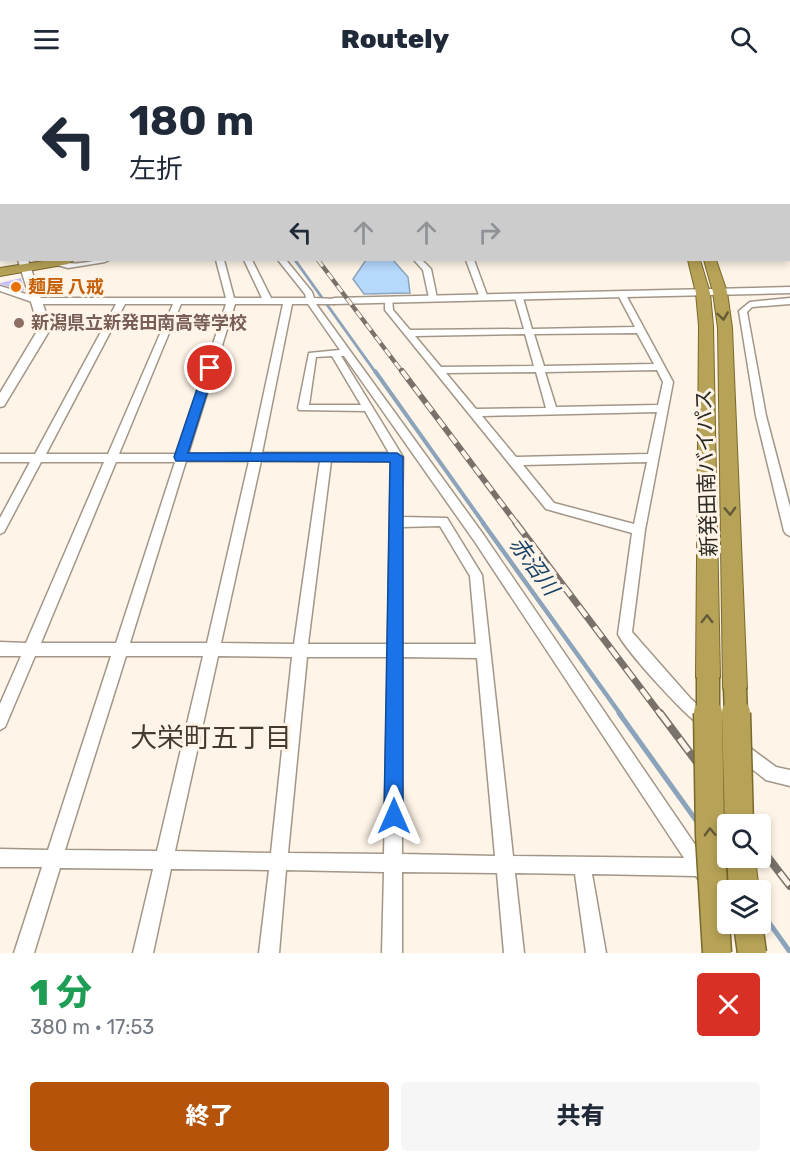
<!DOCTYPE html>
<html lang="ja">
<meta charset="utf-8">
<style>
body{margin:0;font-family:Rubik,"Noto Sans JP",sans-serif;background:#f6f6f7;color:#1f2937;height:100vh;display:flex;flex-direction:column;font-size:22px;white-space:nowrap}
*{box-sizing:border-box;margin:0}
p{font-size:20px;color:#747a83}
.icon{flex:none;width:33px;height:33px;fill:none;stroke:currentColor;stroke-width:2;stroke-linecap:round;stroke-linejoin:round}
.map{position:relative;height:875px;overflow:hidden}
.drawer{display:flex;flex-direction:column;background:#fff;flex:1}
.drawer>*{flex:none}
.hud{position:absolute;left:0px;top:0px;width:790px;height:183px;box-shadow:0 3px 9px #0003;background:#fff;color:#1f2937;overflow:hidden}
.controls{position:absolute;left:717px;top:736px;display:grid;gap:12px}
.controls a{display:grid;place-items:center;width:54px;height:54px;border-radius:6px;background:#fff;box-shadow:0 3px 9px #0003;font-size:30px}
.pin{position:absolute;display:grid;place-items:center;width:51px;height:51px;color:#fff;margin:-26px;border:3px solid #fff;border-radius:50%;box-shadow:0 2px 6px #0007}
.me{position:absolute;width:66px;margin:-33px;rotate:0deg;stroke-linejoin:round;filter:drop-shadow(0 0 4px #0008)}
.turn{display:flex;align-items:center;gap:21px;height:126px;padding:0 30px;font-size:27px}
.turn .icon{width:78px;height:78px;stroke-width:2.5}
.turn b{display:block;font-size:42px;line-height:51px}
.lanes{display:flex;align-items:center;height:57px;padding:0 30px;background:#0003;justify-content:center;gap:30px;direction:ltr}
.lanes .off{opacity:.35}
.round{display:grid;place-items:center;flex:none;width:63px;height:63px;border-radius:6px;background:#f6f6f7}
.overview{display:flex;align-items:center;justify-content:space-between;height:102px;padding:0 30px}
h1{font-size:36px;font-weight:800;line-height:45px;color:#1e9e55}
.primary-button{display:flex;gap:12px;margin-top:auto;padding:12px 30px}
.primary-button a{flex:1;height:69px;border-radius:6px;background:#b45309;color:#fff;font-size:24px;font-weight:800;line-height:69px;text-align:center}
.primary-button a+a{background:#f6f6f7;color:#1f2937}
header{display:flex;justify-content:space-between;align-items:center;height:78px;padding:0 30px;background:#fff;font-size:27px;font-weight:800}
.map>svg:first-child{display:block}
.water{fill:#b5d8fc;stroke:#8ca4bb;stroke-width:1.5}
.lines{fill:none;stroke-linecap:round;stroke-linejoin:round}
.stream-far3{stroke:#8ca4bb;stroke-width:3}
.stream-far2{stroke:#8ca4bb;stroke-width:4}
.stream-far1{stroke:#8ca4bb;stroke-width:4.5}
.stream{stroke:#8ca4bb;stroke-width:5}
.building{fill:#c6c0fb}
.minor-casing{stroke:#a29687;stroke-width:3}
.tertiary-casing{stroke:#a29687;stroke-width:3}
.trunk-casing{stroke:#7b692a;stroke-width:2}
.minor{fill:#fff;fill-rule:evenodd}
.tertiary{fill:#fff;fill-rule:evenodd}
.trunk{fill:#b7a357;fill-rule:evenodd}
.rail-far4-casing{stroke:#78726a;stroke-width:2}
.rail-far3-casing{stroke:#78726a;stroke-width:4.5}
.rail-far2-casing{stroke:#78726a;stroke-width:6}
.rail-far1-casing{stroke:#78726a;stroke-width:7}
.rail-casing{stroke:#78726a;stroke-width:8}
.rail-far4{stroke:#fef4e7;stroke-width:1.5;stroke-dasharray:5;stroke-linecap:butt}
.rail-far3{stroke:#fef4e7;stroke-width:3;stroke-dasharray:8;stroke-linecap:butt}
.rail-far2{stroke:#fef4e7;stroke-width:4;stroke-dasharray:10;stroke-linecap:butt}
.rail-far1{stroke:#fef4e7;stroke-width:4.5;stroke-dasharray:13;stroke-linecap:butt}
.rail{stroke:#fef4e7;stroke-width:5;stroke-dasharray:16;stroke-linecap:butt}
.trunk-bridge-far1-casing{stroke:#7b692a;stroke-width:25;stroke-linecap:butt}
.trunk-bridge-casing{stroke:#7b692a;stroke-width:31;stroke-linecap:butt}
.trunk-bridge-far1{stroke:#b7a357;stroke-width:22}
.trunk-bridge{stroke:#b7a357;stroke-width:28}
.oneway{stroke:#645a38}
.route{fill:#1a73e8;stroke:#114b97;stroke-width:1.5}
.food-dot{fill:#e8710a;stroke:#fef4e7;stroke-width:2}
.education-dot{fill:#8d6e63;stroke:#fef4e7;stroke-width:2}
.labels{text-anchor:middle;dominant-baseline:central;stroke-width:6;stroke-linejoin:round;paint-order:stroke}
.far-food-label{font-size:18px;font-weight:bold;fill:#c56008;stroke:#fef4e7;text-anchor:start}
.far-education-label{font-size:18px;font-weight:bold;fill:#785e54;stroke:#fef4e7;text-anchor:start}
.street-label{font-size:21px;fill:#2d2923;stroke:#fef4e7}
.water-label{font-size:22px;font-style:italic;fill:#194369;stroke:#fef4e7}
.near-neighbourhood-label{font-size:27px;fill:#443a2d;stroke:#fef4e7}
</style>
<header><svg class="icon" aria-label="menu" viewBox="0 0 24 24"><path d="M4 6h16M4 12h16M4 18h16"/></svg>Routely<svg class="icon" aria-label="search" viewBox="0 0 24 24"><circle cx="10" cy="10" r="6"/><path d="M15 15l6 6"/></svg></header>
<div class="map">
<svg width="790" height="875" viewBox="0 0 790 875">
<rect width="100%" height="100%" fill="#fef4e7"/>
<polygon class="water" points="366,182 393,182 408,199 410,215 364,216 353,201"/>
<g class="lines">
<polyline class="stream-far3" points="295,182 376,295"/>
<polyline class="stream-far2" points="375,293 484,446"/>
<polyline class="stream-far1" points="483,445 621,637"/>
<g class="stream">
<polyline points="619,635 698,745"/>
<polyline points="760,832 790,874"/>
</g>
</g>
<polygon class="building" points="21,200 24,213 0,206 0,205"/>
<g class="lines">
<defs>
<g id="minor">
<polygon points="2,69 2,73 0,74 0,70"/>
<polygon points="0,126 2,126 0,131"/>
<polygon points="0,154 2,154 0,159"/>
<path d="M54 182C62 181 60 184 67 185 80 187 96 181 109 182L105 184 68 190 54 186Z"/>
<path d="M216 182H224L234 220H262L244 182H252L271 220H306L305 216 278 182H286L312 214 314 220 337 221 338 223 334 226H316L483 456 711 790 714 796 711 802 705 805 699 802 696 798 592 796 606 875H586L575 796 515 795 524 875H504L497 795 402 794V875H382L384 794 286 792 279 875H259L269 792 171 791 153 875H133L153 791 60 790 34 875H14L42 789H0V771L48 772 111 578H35L5 649 0 652V626L21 578H0V564L26 565 104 384H41L4 454 0 456V440L30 384H0V376H35L116 226H38L0 213V208L39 220H226ZM125 226H173L108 376H46ZM181 226H226L177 376H119ZM235 226H283L251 375 188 376ZM292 226H308L340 272 309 275 298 330 299 332 365 333 389 375H262ZM332 278 361 327H309L316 279ZM341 278H344L475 464 684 780 513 778 482 497 447 440 402 439 403 379ZM186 383H249L207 565H130ZM261 383H320L294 566 221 565ZM331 383H391L388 566H308ZM116 384H175L116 565H41ZM440 448 470 498 476 566H402V449ZM126 578H203L157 773 65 772ZM218 578 292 579 271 775 175 773ZM307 579H388L384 776 288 775ZM402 579 477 580 495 778 402 776Z"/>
<polygon points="414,182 422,182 431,191 437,220 436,222 429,220 423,192"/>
<polygon points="466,182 474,182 488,220 487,222 480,220"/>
<path d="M622 214 626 217 673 304 645 452 632 554 691 621 711 638 714 643 711 648 706 651C690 644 626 573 618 556L632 455 546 431 385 232V222L392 220 393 232 410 252 524 251 515 220 519 217 523 220 532 251 635 249 618 217ZM637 255 654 286 544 288 534 256ZM525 256 534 288 441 289 415 258ZM657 292 663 304 658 327 556 329 545 294ZM536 294 546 330 476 331 446 295ZM657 334 648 376 516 379 482 338ZM647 384 634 446 554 425 523 387Z"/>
<polygon points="790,220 790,226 752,229 747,234 766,338 790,429 790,458 786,456 784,453 756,338 739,233 750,224"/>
<polygon points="738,661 776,689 790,692 790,708 766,702 732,675 730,669 732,663"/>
</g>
<g id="tertiary">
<polygon points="0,139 2,140 2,147 0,146"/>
<polygon points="18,182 28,182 51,250 4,328 0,329 0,315 39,250"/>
<polygon points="790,209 790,215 334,226 329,223 334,220"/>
</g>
<g id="trunk">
<polygon points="565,0 573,0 574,2 566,2"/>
<rect x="789" y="47" width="1" height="6"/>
<polygon points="49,182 74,182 68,186 0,198 0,190"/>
<polygon points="688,182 700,182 710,215 713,248 720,599 716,607 708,610 700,607 696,599 699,248 696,215"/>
<polygon points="704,182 716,182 727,214 732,250 747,610 744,618 735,622 726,618 723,610 718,250 713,214"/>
<polygon points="728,778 728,780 755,780 759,813 729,813 727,780"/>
</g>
</defs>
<use href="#minor" class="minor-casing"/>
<use href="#tertiary" class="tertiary-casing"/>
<use href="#trunk" class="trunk-casing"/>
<use href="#minor" class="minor"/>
<use href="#tertiary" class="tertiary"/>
<use href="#trunk" class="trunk"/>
<defs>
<polyline id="rail-far4" points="64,2 123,0"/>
<polyline id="rail-far3" points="318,182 403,295"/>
<polyline id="rail-far2" points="402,293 517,446"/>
<polyline id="rail-far1" points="516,445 661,637"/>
<g id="rail">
<polyline points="660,635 744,747"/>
<polyline points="760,769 790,808"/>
</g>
</defs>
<use href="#rail-far4" class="rail-far4-casing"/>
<use href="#rail-far3" class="rail-far3-casing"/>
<use href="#rail-far2" class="rail-far2-casing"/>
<use href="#rail-far1" class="rail-far1-casing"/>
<use href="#rail" class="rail-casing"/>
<use href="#rail-far4" class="rail-far4"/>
<use href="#rail-far3" class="rail-far3"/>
<use href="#rail-far2" class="rail-far2"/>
<use href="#rail-far1" class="rail-far1"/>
<use href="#rail" class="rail"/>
<defs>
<g id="trunk-bridge-far1">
<polyline points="708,599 708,637"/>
<polyline points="735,610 736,637"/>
</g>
<g id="trunk-bridge">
<polyline points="708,635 710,757 717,875"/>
<polyline points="736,635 739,747"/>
<polyline points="748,846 752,875"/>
</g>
</defs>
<use href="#trunk-bridge-far1" class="trunk-bridge-far1-casing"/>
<use href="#trunk-bridge" class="trunk-bridge-casing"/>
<use href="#trunk-bridge-far1" class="trunk-bridge-far1"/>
<use href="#trunk-bridge" class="trunk-bridge"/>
</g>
<defs><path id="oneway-chevron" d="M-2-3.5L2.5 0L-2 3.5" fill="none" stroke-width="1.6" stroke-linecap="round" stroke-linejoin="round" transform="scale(1.5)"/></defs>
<g class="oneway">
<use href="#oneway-chevron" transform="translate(723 238) rotate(82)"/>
<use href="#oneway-chevron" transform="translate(730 433) rotate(88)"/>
<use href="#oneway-chevron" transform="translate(707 541) rotate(-90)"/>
<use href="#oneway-chevron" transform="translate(710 754) rotate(-92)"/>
</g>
<polygon class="route" points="210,287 215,290 188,375 397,375 403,379 403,738 401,744 394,747 387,744 384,738 390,384 176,383 174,379 204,290"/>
<circle class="food-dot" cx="16" cy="209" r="6"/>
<circle class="education-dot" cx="19" cy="245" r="6"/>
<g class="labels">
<g class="far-food-label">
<text x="28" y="209">麺屋 八戒</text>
</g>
<g class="far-education-label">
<text x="31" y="245">新潟県立新発田南高等学校</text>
</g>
<g class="street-label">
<text transform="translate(706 395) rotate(-92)">新発田南バイパス</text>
</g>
<g class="water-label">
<text transform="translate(534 488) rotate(54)">赤沼川</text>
</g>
<g class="near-neighbourhood-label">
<text x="211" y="660">大栄町五丁目</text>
</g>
</g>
</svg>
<div class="controls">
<a><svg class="icon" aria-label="search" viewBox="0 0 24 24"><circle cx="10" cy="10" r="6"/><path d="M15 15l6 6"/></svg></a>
<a><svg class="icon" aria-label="layers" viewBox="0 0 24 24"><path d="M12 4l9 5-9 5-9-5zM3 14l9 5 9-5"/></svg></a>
</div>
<div class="pin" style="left:210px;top:290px;background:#d93025"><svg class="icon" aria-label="arrive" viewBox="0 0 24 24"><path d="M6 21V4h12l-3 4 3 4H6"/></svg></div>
<svg class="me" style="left:394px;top:738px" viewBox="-20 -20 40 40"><path d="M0-17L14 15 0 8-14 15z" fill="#1a73e8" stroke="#fff" stroke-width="4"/></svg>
<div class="hud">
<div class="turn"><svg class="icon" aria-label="left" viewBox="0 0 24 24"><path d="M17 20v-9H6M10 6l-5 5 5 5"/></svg><div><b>180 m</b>左折</div></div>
<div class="lanes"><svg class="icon" aria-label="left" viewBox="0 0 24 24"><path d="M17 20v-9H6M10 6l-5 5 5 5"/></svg><svg class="icon off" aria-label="ahead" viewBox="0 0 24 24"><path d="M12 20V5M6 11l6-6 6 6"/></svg><svg class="icon off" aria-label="ahead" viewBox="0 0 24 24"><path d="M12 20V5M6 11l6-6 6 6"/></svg><svg class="icon off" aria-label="right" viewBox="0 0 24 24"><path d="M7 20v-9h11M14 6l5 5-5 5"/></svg></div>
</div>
</div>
<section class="drawer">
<div class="overview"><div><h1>1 分</h1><p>380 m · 17:53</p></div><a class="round" style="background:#d93025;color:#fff"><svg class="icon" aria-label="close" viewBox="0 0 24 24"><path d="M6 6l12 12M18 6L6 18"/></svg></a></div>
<div class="primary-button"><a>終了</a><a>共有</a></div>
</section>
